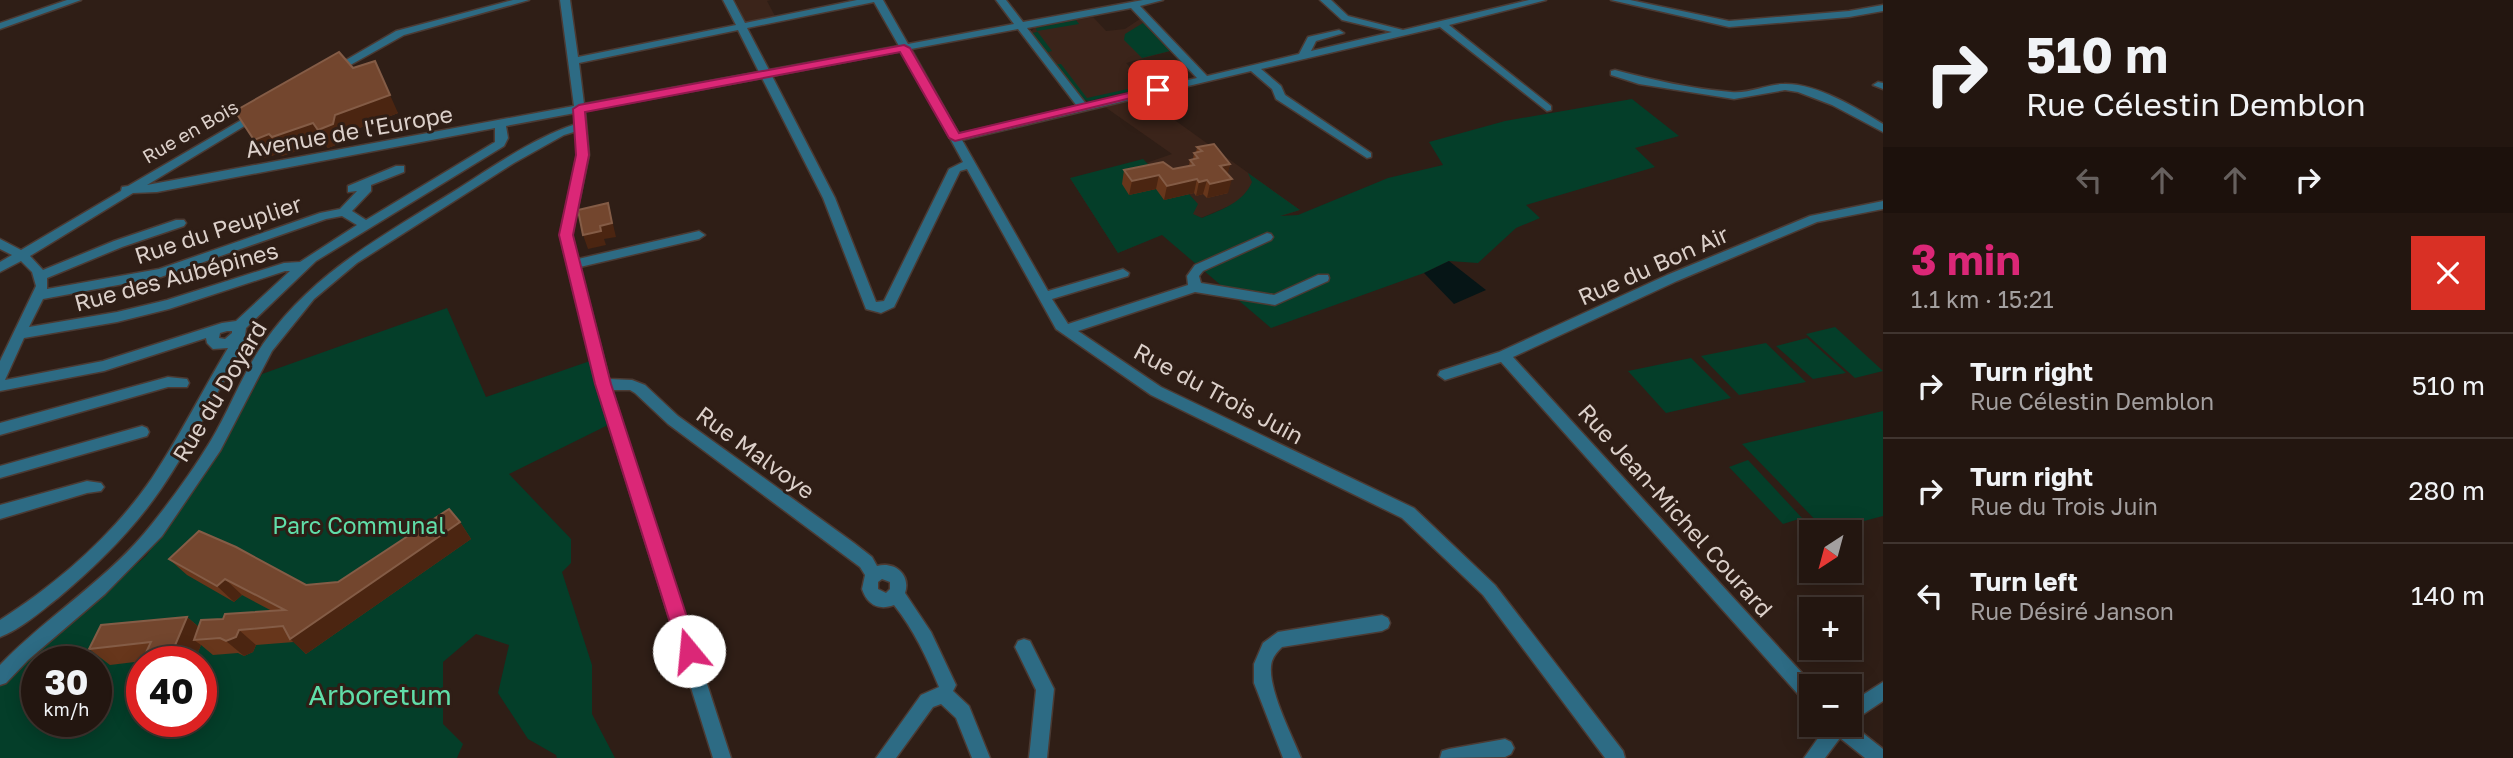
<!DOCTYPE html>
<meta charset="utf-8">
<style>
body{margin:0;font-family:"Golos Text",sans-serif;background:#2b1f19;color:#f1f3f6;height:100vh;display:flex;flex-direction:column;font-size:26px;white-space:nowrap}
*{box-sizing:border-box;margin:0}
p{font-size:23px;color:#a39f9f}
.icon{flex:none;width:38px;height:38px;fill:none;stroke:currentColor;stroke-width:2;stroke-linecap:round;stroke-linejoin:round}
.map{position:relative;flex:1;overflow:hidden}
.panel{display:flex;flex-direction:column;background:#231610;width:630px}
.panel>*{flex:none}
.hud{background:#231610;color:#f1f3f6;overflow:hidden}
.needle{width:46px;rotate:216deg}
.tools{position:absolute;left:1799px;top:520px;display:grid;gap:14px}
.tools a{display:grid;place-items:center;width:63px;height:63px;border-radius:0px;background:#231610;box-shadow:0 4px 18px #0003,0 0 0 2px #403530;font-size:35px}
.speed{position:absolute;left:21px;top:646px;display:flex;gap:14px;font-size:35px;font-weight:700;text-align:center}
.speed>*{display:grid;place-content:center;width:91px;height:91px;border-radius:50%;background:#231610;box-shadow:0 4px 18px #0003,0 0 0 2px #403530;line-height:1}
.speed small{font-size:18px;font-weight:400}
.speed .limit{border:10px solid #d22;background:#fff;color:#111}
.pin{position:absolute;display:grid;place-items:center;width:60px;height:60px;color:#fff;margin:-30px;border-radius:14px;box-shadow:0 4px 10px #0006}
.me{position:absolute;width:77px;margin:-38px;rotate:343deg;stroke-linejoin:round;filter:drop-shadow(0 0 5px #0008)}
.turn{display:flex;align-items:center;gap:24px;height:147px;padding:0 28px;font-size:32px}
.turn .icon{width:91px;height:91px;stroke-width:2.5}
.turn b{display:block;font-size:49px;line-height:60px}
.lanes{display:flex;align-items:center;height:66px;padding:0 28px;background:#0003;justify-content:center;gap:35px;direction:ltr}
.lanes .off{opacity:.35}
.round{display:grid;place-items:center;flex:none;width:74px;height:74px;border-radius:0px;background:#2b1f19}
.overview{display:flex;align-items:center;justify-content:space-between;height:119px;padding:0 28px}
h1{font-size:42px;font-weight:700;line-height:52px;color:#db2777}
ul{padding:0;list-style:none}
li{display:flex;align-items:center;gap:21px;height:105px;padding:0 28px;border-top:2px solid #403530}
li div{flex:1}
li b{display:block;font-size:26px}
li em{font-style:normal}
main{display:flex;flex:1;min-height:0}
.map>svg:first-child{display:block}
.built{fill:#3b241a}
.green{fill:#043e29;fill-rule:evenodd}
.water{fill:#061516}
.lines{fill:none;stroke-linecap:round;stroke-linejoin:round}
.minor-casing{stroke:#4b3a33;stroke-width:3}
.minor{fill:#2d6b84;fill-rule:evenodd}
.wall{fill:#67361b}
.shaded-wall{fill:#4b2511}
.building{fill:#73462e;stroke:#845c46;stroke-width:2}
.route{fill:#db2777;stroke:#8e194d;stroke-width:2}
.labels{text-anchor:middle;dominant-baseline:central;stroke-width:6;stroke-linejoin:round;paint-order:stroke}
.far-street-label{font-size:19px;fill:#dcd0ca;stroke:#2f1e16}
.street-label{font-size:23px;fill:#dcd0ca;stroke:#2f1e16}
.park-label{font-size:23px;fill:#60dea9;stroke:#2f1e16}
.near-park-label{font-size:28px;fill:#60dea9;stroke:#2f1e16}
</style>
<main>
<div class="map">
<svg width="1883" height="758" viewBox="0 0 1883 758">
<rect width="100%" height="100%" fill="#2f1e16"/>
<g class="built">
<polygon points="735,0 771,0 767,1 775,16 746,22"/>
<polygon points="1093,17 1106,31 1125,29 1140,19 1170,51 1126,63 1133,70 1127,72 1141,89 1089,101 1082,99 1031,32 1034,28"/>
<polygon points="1144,98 1300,210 1275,218 1246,199 1118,253 1070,178 1129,169 1172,154 1105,107"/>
</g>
<g class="green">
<polygon points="1076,20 1079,24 1037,31 1052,51 1048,52 1057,64 1061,64 1087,98 1137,87 1139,89 1089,101 1082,99 1032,33 1037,32 1036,28"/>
<polygon points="1143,23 1170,51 1142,58 1124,40 1125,34"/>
<path d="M1632 99 1679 136 1635 148 1655 167 1526 205 1540 218 1516 228 1478 263 1449 261 1424 273 1271 328 1162 235 1118 253 1070 178 1143 159 1149 165 1146 170 1123 184 1129 194 1156 189 1189 194 1198 204 1193 214 1202 218C1222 209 1243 203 1252 182L1248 173 1300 210 1280 216 1298 215 1388 178 1443 165 1429 142 1505 121Z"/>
<path d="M447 308 486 397 590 361 608 425 509 474 571 539V563L562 572 592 665V714L615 758H557L556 755 528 739 498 693 509 645 476 634 443 662V724L463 744 457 758H0V686L11 673 146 556 221 449 262 374ZM37 662H96V721H37ZM142 662H201V721H142Z"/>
<polygon points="1835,327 1883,371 1855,378 1806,334"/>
<polygon points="1807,338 1846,373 1813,379 1776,346"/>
<polygon points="1766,343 1806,382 1739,395 1701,356"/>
<polygon points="1691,358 1731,398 1666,413 1628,371"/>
<polygon points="1883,411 1883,516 1826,531 1742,444"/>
<polygon points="1748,460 1802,518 1783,524 1729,467"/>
</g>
<polygon class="water" points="1449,261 1486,290 1454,304 1424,273"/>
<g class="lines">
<defs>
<g id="minor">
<polygon points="67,0 81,0 0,29 0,23"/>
<polygon points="513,0 529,0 404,35 336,73 332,74 327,71 396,31"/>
<path d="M560 0H570L578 57 736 25 723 0H733L745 23 857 0H883L908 44 1014 24 996 0H1006L1023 22 1143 0H1163L1140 6 1207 76 1299 54 1308 37 1312 36 1339 30 1344 33 1316 41 1311 51 1392 32 1342 20 1320 0H1331L1348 16 1403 30 1529 0H1546L1449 25 1551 106V110L1547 111 1440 27 1261 69 1281 86 1285 95 1371 153V157L1367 158 1276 99 1272 89 1251 71 962 140 1048 291 1123 269 1129 273 1128 276 1052 299 1068 324 1188 285 1187 276 1195 265 1267 233 1271 234 1273 237 1271 240 1203 271 1199 276 1201 283 1274 295 1318 275H1328L1329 278 1328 281 1275 305 1195 292 1078 331 1161 387 1414 508 1495 585 1623 751 1625 758H1605L1483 595 1402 518 1151 395 1056 329 967 169 960 171 894 307 881 313 866 309 823 198 762 78 585 111 589 155 572 235 578 259 699 231 705 235 699 239 580 267 609 379 632 380 645 385 678 416 854 543 872 557 877 566C895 561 911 575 905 593L931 632 956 685 953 691 969 706 990 758H972L956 718 941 704 933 707 896 758H876L921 695 939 687C927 658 914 630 894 605 878 611 867 604 862 589L865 575 860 567 668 424 635 393 630 390H612L731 758H713L596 384 560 235 577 155V131L564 135 514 163 357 263 314 299 272 351 220 451 162 536 105 594 28 660 6 683 0 685V665C48 615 109 579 152 524 172 499 193 470 210 442 229 411 242 374 263 344 312 273 384 235 456 190 494 166 533 138 576 124L575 113 506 126 508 138 504 146 316 261 246 328 244 345C216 393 192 444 161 489 133 530 96 566 58 598 40 612 21 629 0 637V620C58 583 113 535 152 478 180 436 202 391 228 348L213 349 207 343 206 338 104 371 0 391V361L36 286 32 272 21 261 0 272V262L12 255 0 249V239L21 250 121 191 122 187 128 186 257 111 261 112V116L147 185 574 106ZM874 2 899 46 769 70 747 28ZM1131 8 1197 78 1086 104 1027 28ZM1018 29 1077 106 959 134 911 49ZM738 30 759 72 584 104 579 63ZM902 51 963 162 949 169 884 301 876 302 835 198 772 76ZM495 128V142L366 220 352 211 371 191V185L404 172V166H396L348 186V192L357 191 340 209 320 213 159 269 47 289V278L122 247 184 226 186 223 184 220H176L114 241 43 270 30 256 133 193 157 192ZM342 216 357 225 300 262 284 263 167 300 117 312 29 327 43 299 161 277 326 219ZM285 271H290L236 321 222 323 103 361 5 380 24 338 117 322 169 309ZM227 331H232V333L225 339 219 338 220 333ZM882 579 890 582V589L886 593 878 589V582Z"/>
<polygon points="1611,0 1630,0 1729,21 1849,11 1883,5 1883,11 1849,17 1729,27"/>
<path d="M1615 70C1653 80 1692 89 1731 92 1749 94 1767 84 1784 84 1816 83 1857 108 1883 124V132L1832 105 1798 92 1785 90 1734 99 1639 84 1611 75V71Z"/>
<polygon points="1878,82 1883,83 1883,89 1873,85"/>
<polygon points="1883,201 1883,209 1817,222 1677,281 1513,357 1814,686 1811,686 1811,704 1805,702 1501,362 1445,380 1438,375 1440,371 1499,352 1667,275 1810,216"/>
<polygon points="168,377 187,379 189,383 187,387 168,387 0,435 0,423"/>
<polygon points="142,426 147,428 149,432 147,436 0,478 0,466"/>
<polygon points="87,481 101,483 104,487 101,491 87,493 0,519 0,505"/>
<path d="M1382 615 1388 618 1390 623 1388 628 1382 631 1282 647C1278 651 1274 655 1272 661 1265 684 1292 735 1301 758H1283L1254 683V664L1263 643 1278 632Z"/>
<polygon points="1024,639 1030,641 1054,689 1047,758 1029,758 1036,690 1015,647 1018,641"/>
<polygon points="1883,682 1883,701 1850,723 1850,703"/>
<polygon points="1850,723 1883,749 1883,758 1865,758 1840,738 1825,758 1804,758 1828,724"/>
<polygon points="1505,739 1511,742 1514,748 1511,754 1505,757 1440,758 1442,751 1449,749"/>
</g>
</defs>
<use href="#minor" class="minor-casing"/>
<use href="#minor" class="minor"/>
</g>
<g class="wall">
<polygon points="353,68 398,113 344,134 343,142 328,148 323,142 282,156 280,153 265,158 235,111"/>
<polygon points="1197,147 1230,164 1227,174 1228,193 1207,198 1203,194 1196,196 1194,193 1164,200 1156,189 1129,195 1122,184 1124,170 1173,169 1189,166 1190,160 1193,159 1194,153 1196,153"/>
<polygon points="460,522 471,539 306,654 294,642 256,645 253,652 244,656 238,653 213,655 201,645 194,662 143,661 110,665 89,649 187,617 199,627 223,619 272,611 242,595 234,602 187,575 169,559 306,585 338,582"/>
</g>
<g class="shaded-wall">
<polygon points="375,61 398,113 344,134 343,142 328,148 318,130 335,115"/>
<polygon points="313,123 323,142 282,156 272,137"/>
<polygon points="269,134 280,153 265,158 254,140"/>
<polygon points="1230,164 1227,177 1220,166"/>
<polygon points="1159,175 1156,189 1129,195 1132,181"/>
<polygon points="1197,179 1194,193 1164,200 1167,186"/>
<polygon points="1232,179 1228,193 1207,198 1210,184"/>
<polygon points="1207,180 1203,194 1196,196 1199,182"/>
<polygon points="608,203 616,237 604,239 606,245 588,249 583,235 600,226"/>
<polygon points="460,522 471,539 306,654 290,639"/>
<polygon points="225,579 242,595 234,602 217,586"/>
<polygon points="187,617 206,633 194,640 201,645 194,662 168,662"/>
<polygon points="239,630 256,645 253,652 244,656 226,641"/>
</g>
<g class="building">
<polygon points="339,52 353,68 375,61 390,95 335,115 333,124 318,130 313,123 272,137 269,134 254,140 235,111"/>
<polygon points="1214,144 1230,164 1220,166 1232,179 1210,184 1207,180 1199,182 1197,179 1167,186 1159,175 1132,181 1124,170 1163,162 1173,169 1194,165 1190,160 1198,158 1194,153 1202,151 1197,147"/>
<polygon points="608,203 612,223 600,226 601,231 583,235 578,210"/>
<polygon points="449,509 460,522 290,639 283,626 239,630 236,637 226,641 220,638 194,640 201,620 223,619 225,614 285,610 225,579 217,586 169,559 199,531 236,547 306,585 338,582"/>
<polygon points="187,617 168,662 142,661 151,642 89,649 101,625"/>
</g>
<polygon class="route" points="904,45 910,48 959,133 1158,86 1164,90 955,141 949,138 900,52 585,112 589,155 573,235 611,384 698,651 696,658 689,660 682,658 679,651 595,384 559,235 576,155 573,109 579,105"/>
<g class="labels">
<g class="far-street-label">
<text transform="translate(190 131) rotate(-30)">Rue en Bois</text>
</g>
<g class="street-label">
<text transform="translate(349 131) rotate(-10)">Avenue de l'Europe</text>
<text transform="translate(218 229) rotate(-18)">Rue du Peuplier</text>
<text transform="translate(1653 265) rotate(-24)">Rue du Bon Air</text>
<text transform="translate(176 276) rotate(-15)">Rue des Aubépines</text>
<text transform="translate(219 391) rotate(-59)">Rue du Doyard</text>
<text transform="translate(1219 393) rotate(28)">Rue du Trois Juin</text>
<text transform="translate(756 452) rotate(36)">Rue Malvoye</text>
<text transform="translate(1676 510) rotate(48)">Rue Jean-Michel Courard</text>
</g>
<g class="park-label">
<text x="359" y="525">Parc Communal</text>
</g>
<g class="near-park-label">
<text x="380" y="694">Arboretum</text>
</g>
</g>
</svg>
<div class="tools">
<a><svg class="needle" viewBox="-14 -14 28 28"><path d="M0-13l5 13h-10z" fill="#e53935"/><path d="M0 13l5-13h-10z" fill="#a39f9f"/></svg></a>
<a>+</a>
<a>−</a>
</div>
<div class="speed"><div>30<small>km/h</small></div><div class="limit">40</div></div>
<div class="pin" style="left:1158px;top:90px;background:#d93025"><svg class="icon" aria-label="arrive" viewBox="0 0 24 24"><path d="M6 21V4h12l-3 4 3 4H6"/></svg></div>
<svg class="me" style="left:689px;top:651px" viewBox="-20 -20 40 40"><circle r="19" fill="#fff"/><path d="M0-13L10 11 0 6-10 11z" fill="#db2777"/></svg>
</div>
<section class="panel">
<div class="hud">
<div class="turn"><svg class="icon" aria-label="right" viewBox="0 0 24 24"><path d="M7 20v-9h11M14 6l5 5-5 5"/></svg><div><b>510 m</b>Rue Célestin Demblon</div></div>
<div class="lanes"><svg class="icon off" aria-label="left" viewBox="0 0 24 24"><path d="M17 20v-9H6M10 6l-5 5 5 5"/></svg><svg class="icon off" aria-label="ahead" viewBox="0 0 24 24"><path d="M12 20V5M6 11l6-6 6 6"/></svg><svg class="icon off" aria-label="ahead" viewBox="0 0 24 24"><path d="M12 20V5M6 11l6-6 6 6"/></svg><svg class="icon" aria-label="right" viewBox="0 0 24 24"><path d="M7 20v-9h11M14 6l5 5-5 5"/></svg></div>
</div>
<div class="overview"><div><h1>3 min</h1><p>1.1 km · 15:21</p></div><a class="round" style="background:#d93025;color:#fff"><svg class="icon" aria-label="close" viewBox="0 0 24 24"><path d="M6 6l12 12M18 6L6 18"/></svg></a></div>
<ul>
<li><svg class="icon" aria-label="right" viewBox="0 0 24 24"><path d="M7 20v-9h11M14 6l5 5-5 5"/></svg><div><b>Turn right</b><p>Rue Célestin Demblon</p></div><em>510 m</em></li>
<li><svg class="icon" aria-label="right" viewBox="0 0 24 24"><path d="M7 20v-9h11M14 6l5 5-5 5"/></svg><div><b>Turn right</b><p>Rue du Trois Juin</p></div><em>280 m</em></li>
<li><svg class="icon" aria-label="left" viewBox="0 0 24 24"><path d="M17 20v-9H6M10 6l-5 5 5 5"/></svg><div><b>Turn left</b><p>Rue Désiré Janson</p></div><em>140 m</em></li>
</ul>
</section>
</main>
